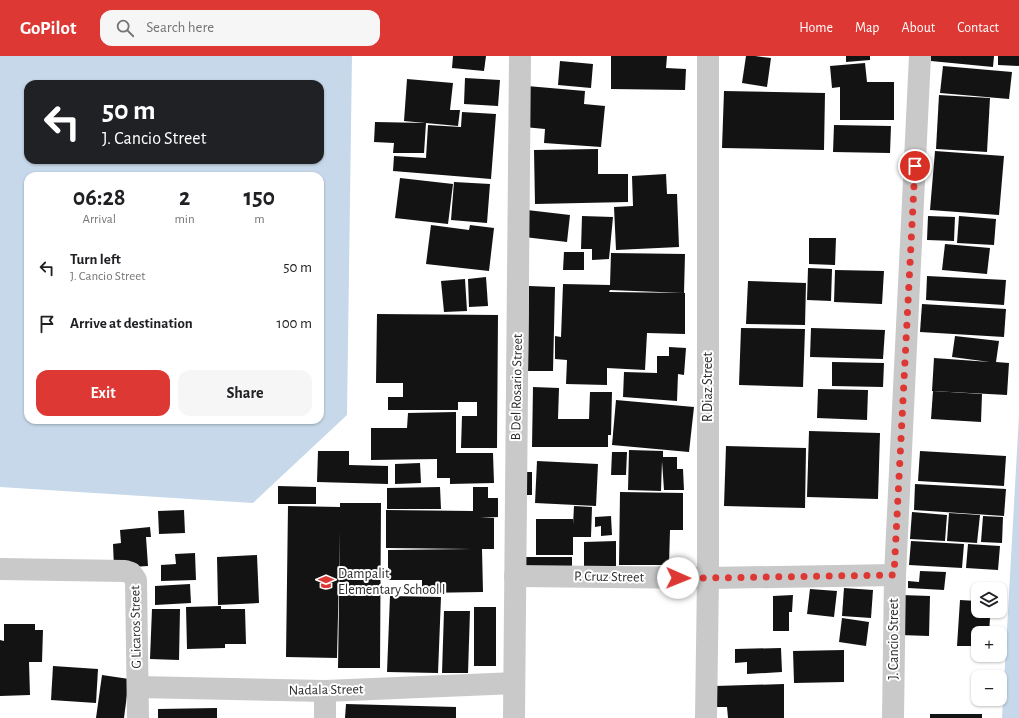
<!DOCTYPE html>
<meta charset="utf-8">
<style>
body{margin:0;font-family:"Alegreya Sans",sans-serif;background:#f6f6f6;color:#202124;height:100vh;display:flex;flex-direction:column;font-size:15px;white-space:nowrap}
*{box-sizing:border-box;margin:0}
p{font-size:13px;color:#757577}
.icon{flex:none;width:22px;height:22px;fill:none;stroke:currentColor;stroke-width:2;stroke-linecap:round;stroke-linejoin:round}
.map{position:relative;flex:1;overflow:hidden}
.side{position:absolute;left:24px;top:116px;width:300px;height:252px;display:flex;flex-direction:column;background:#fff;border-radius:12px;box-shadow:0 1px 3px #0004}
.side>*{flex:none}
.top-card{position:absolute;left:24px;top:24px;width:300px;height:84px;border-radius:12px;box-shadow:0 1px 3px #0004;background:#202124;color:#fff;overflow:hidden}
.tools{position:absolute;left:971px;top:526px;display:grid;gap:8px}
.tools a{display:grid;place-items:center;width:36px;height:36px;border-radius:8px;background:#fff;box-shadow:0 1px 3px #0004;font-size:20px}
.pin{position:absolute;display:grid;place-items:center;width:34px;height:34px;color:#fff;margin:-17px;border:2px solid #fff;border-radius:50%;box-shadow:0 1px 4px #0007}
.me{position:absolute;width:44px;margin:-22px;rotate:91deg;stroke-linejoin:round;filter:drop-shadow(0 0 3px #0008)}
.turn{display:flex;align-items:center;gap:14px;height:84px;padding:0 12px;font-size:18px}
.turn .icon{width:52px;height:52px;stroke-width:2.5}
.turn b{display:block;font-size:28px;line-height:34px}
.eta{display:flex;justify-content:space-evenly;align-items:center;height:68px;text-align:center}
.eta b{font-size:24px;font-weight:700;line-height:28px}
.cta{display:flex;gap:8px;margin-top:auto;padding:8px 12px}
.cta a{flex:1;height:46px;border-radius:12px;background:#dd3834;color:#fff;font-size:16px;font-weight:700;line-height:46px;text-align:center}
.cta a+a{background:#f6f6f6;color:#202124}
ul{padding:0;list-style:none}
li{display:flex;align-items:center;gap:12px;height:56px;padding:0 12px}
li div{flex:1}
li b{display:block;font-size:15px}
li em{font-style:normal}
header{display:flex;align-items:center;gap:24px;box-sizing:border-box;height:56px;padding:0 20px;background:#dd3834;color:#fff}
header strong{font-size:19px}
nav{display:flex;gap:22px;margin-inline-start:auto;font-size:14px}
.search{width:280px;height:36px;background:#f6f6f6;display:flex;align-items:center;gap:10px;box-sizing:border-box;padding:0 14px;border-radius:12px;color:#757577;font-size:15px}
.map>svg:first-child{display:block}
.water{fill:#c6d8e9;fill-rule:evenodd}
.building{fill:#131313}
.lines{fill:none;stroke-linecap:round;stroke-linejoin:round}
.street{stroke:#c9c9c9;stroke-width:22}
.route{stroke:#dd3834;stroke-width:7;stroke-dasharray:0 12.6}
.labels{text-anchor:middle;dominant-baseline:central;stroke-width:4;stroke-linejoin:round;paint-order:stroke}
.street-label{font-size:14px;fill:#2c2c2c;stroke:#fff}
.poi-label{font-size:14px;fill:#2c2c2c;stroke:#fff;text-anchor:start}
</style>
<header>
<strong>GoPilot</strong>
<div class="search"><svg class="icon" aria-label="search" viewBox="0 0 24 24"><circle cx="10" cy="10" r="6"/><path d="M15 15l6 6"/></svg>Search here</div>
<nav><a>Home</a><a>Map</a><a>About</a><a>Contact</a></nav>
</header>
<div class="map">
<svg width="1019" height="662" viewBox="0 0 1019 662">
<rect width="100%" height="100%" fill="#fff"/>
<g class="water">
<path d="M0 0H352L347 359 253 447 0 431ZM28 28H320V104H28ZM28 120H320V364H28Z"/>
<polygon points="1019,359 1019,662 1002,662"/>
</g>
<g class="building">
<polygon points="453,0 486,0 484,15 452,12"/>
<polygon points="611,0 667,0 666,12 686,13 685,34 611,33"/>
<polygon points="746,0 755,0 771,2 767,31 742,27"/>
<polygon points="846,0 870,0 870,4 846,6"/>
<polygon points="931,0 994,0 993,11 931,5"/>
<polygon points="998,0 1019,0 1019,10 998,9"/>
<polygon points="560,5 593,8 591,32 558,29"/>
<polygon points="865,7 867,26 894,26 894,64 840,64 840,31 832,32 830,10"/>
<polygon points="943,10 1012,16 1009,43 940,37"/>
<polygon points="465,22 500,24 498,50 464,48"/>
<polygon points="407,23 453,27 450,54 460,54 458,70 404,65"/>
<polygon points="527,30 585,35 584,48 605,50 601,91 544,87 545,73 524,71"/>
<polygon points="724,35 825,37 824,94 722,92"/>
<polygon points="939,39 990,42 987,96 936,93"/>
<polygon points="462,56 496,58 491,123 393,115 394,100 426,102 428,69 461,71"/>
<polygon points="375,66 426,67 424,97 393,97 394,87 374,86"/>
<polygon points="834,69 891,70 890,97 833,96"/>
<polygon points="598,93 598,118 628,118 628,146 535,148 534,94"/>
<polygon points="935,95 1004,100 999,159 930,154"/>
<polygon points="666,118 667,138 677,138 679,191 616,194 614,151 633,150 632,120"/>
<polygon points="400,122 453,128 448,168 395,162"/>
<polygon points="454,126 490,128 487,167 451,164"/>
<polygon points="527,154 570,159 567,186 524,181"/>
<polygon points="582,160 613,161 609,203 592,204 592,193 581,193"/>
<polygon points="928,160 955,161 954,185 927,184"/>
<polygon points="959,160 996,163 994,189 957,187"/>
<polygon points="431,169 469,174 470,169 494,172 489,215 426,208"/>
<polygon points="809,182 836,182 835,209 809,208"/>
<polygon points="945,188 990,192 987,218 942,214"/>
<polygon points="564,196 584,196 584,214 563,214"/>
<polygon points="611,197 685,198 684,237 610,234 609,236 685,237 685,278 647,277 645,314 607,312 607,329 566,328 567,304 555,303 555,280 561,281 563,228 610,229"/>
<polygon points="808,212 832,213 831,245 807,244"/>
<polygon points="835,214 884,215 882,248 834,246"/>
<polygon points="927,220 1006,224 1004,249 926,244"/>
<polygon points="486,221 488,250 469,251 468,223"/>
<polygon points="465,223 467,255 444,256 441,225"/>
<polygon points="748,225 806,227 805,269 746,268"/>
<polygon points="529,230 555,231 553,315 528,315"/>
<polygon points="922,248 1006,253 1004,281 920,276"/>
<polygon points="377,258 498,259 497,392 461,392 462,360 477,360 477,346 458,346 458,354 388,354 388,341 403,341 403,327 376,327"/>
<polygon points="741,272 805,273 803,331 739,329"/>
<polygon points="811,272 885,274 883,303 810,301"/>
<polygon points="955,280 999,285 996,306 1009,307 1007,339 932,335 934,302 990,306 952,301"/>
<polygon points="669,291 686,292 684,319 678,318 677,345 623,341 624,316 657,317 657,300 669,300"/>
<polygon points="832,306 884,307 883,331 832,330"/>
<polygon points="533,331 559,332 558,363 589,363 590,336 612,336 611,379 608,379 608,391 532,391"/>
<polygon points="818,333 868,334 867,364 817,362"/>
<polygon points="933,335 982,338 981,366 931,363"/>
<polygon points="616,344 694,351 689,396 612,389"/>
<polygon points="456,356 456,397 493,397 494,427 450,428 450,422 437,422 437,403 371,404 371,372 407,372 408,357"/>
<polygon points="809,375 880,377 878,443 807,441"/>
<polygon points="726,390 806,392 805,452 724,450"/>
<polygon points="629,394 663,395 663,401 677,401 677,413 683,413 684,434 664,434 662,405 661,435 628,434"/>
<polygon points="318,395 349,395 349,409 388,410 388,428 317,426"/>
<polygon points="920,395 1006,400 1004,430 918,425"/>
<polygon points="612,396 627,396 626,419 611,419"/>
<polygon points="537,405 598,408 596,450 535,447"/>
<polygon points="420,407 421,427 395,428 395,408"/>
<rect x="519" y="416" width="13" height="23"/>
<polygon points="915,428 1006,433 1004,460 914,454"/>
<polygon points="278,430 316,431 316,448 278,448"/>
<polygon points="440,431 441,453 387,453 387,432"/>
<polygon points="473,431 488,431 488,442 498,442 498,461 480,462 494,462 494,493 482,493 483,536 422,537 422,524 388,524 388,494 472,493 386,492 386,454 473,455 473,462"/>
<polygon points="620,436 683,437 683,474 670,474 669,509 619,509"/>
<polygon points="340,447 381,447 380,612 338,612 340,475 337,602 286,601 288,450 340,451"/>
<polygon points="574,450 592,451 591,481 573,481 573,499 536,499 536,463 573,463 573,469"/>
<polygon points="184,454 185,477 159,478 158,455"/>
<polygon points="912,456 947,459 945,485 910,483"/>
<polygon points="949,457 980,459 977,487 947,485"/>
<polygon points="611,460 612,479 601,480 601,470 595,471 595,461"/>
<polygon points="983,460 1003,461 1002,487 981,486"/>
<polygon points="150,471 151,481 146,481 148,510 114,512 113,488 121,487 120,474"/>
<polygon points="616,485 616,512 584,512 584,486"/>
<polygon points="911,485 964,488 962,512 909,509"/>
<polygon points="968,488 1000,490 998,514 966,512"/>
<polygon points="195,497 196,524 161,525 161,509 176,508 175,498"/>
<polygon points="257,499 259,547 218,549 217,501"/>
<polygon points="525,501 572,501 572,513 524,512"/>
<polygon points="920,515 946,516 944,534 908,532 908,525 919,526"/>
<polygon points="190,528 191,547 155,549 155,530"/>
<polygon points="844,532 873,534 871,562 842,560"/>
<polygon points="810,533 837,535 834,561 807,558"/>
<polygon points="793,539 792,556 789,556 789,575 773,575 773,540"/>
<polygon points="901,539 930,540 929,580 900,579"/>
<polygon points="390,540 441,541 438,617 387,616"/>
<polygon points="960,544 977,545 977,550 978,550 978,555 986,555 986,562 990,562 989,577 978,577 978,590 957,590"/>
<polygon points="221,550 221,553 245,553 246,588 225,588 225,592 187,593 186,551"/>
<rect x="474" y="551" width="22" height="59"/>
<polygon points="152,553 180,553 179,604 150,603"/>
<polygon points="444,555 470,555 468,617 442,617"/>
<polygon points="842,562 869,566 866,590 839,586"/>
<polygon points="4,568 35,568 35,574 43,574 42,606 29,606 30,639 0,640 0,584 4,585"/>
<polygon points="781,592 782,616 747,618 747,606 735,607 735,593"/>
<polygon points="844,594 844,626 794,627 793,595"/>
<polygon points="53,610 98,613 96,647 51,644"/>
<polygon points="102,619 129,623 124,662 96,662"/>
<polygon points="784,628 784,662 728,662 727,651 715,651 715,630"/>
<polygon points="346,648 456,651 456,662 345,662"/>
<polygon points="217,652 217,662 158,662 158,653"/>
<rect x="930" y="658" width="52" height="4"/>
</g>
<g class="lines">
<g class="street">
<polyline points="0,513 125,515 131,517 136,524 138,662"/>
<polyline points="515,520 708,522 895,519"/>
<polyline points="138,631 325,635 514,627"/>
<polyline points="325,662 325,635"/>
<polyline points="514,662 520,0"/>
<polyline points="706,662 708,522 708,0"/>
<polyline points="893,662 895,519 920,0"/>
</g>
</g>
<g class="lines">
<polyline class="route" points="678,522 708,522 894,519 915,110"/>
</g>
<defs>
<symbol id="school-bare" viewBox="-9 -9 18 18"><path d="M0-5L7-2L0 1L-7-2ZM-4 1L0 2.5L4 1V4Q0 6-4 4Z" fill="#dd3834" stroke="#fff" stroke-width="2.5" paint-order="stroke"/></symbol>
</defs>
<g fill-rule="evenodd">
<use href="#school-bare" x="315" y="515" width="22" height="22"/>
</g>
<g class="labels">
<g class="street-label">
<text transform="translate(517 331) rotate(-89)">B Del Rosario Street</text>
<text transform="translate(708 331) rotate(-90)">R Diaz Street</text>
<text transform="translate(609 521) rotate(1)">P. Cruz Street</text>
<text transform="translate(136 571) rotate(-91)">G Licaros Street</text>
<text transform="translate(894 583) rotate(-90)">J. Cancio Street</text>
<text transform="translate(326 634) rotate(-1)">Nadala Street</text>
</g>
<g class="poi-label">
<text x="338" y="518">Dampalit<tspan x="338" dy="16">Elementary School I</tspan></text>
</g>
</g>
</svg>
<div class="tools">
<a><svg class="icon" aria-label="layers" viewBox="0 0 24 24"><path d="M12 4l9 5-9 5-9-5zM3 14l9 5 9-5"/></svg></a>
<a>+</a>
<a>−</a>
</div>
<div class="pin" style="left:915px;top:110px;background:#d93025"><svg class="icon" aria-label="arrive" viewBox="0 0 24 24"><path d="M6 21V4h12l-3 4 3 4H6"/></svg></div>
<svg class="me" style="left:678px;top:522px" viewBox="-20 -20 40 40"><circle r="19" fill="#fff"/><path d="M0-13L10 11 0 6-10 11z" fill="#dd3834"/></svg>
<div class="top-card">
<div class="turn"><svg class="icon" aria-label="left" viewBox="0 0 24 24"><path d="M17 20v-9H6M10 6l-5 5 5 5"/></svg><div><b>50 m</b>J. Cancio Street</div></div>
</div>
<section class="side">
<div class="eta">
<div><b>06:28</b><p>Arrival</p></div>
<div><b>2</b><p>min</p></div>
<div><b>150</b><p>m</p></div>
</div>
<ul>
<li><svg class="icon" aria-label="left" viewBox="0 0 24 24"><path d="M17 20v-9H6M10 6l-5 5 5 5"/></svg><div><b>Turn left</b><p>J. Cancio Street</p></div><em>50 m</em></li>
<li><svg class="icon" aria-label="arrive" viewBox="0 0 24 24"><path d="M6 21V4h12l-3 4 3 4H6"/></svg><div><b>Arrive at destination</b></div><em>100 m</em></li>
</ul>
<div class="cta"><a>Exit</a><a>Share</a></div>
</section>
</div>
